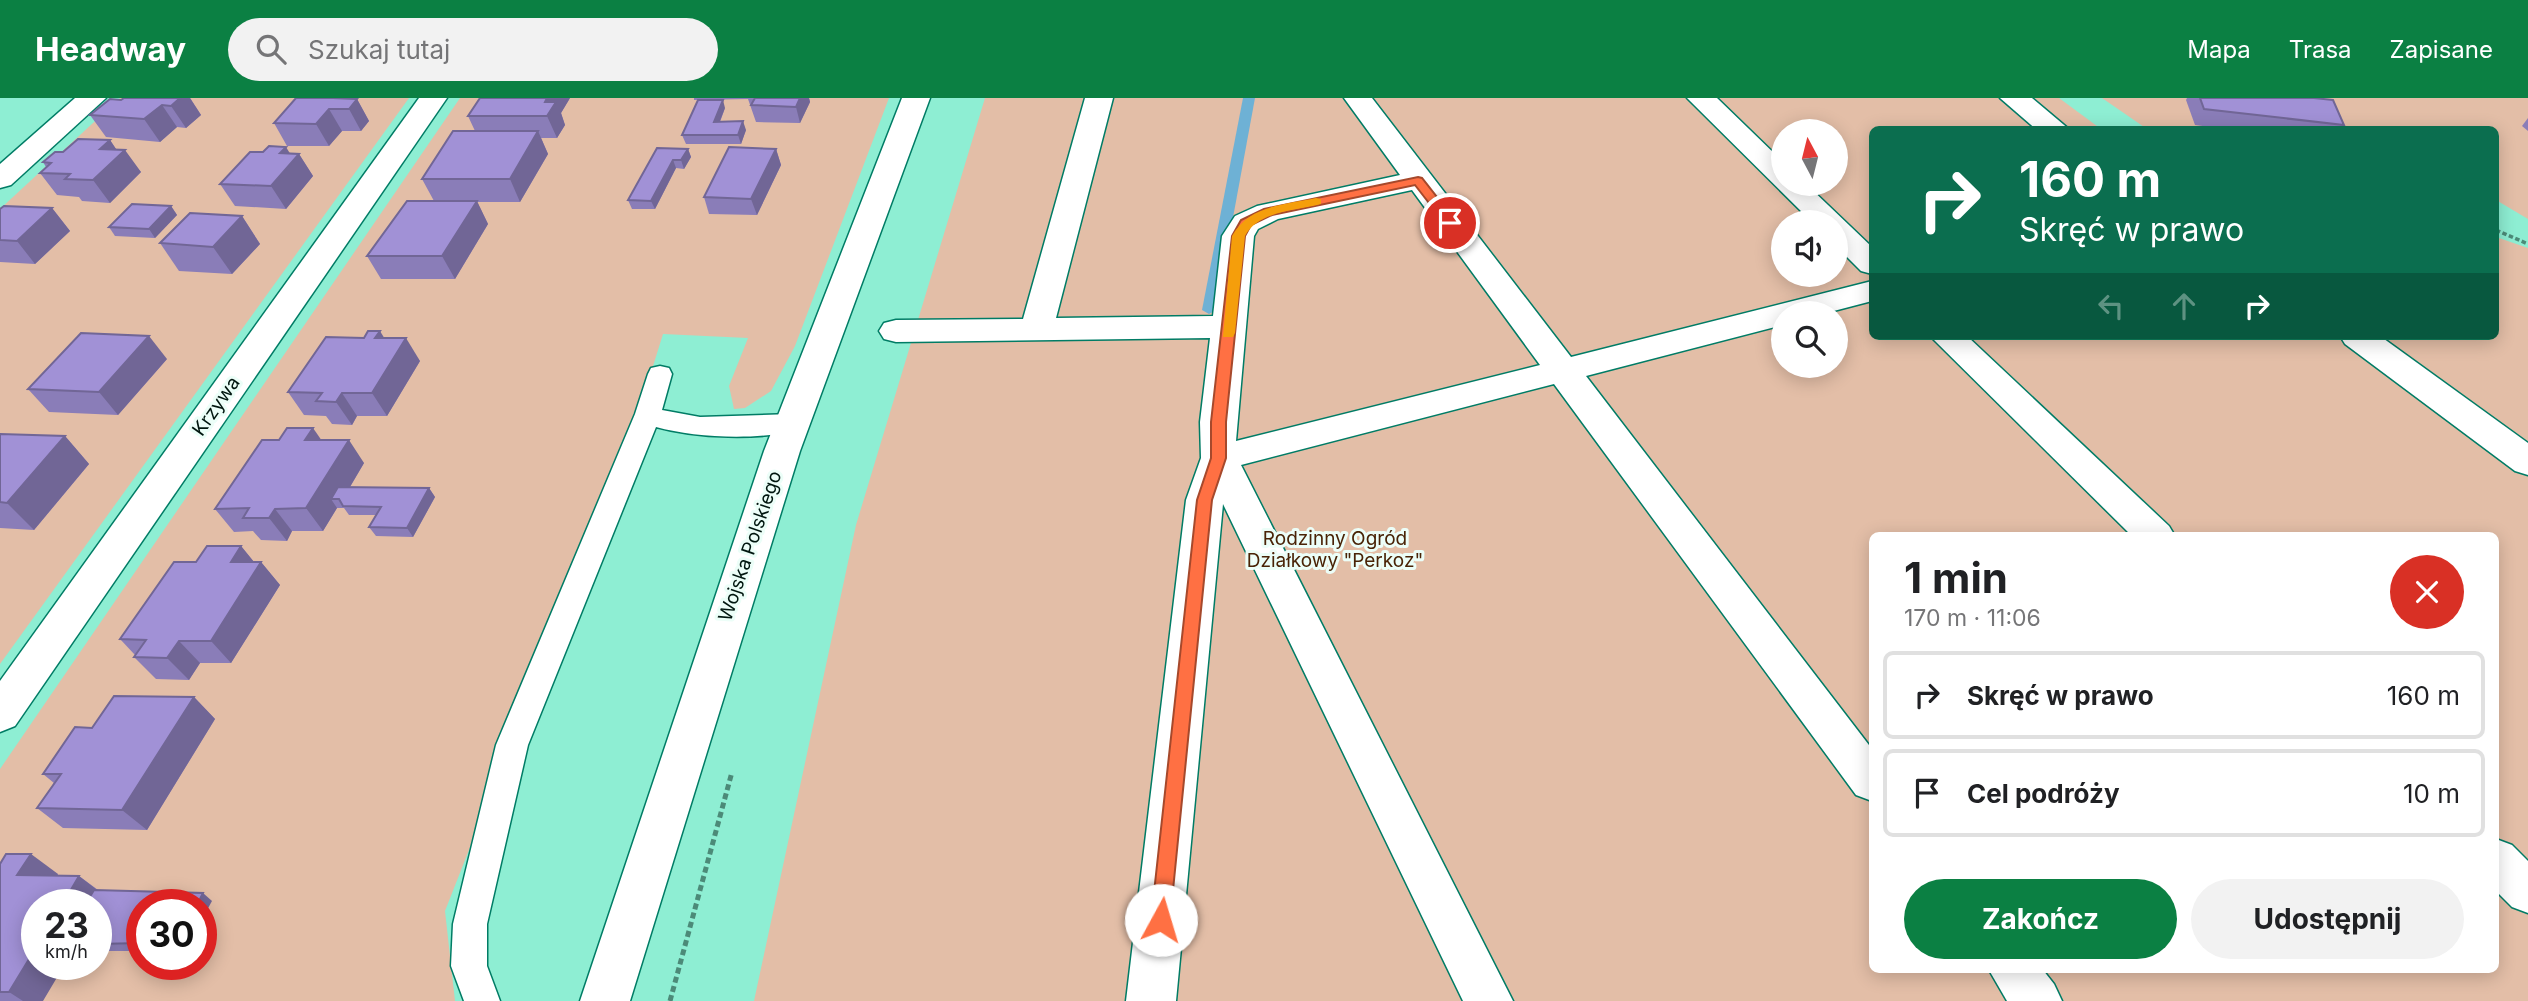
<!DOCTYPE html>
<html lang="pl">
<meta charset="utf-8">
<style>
body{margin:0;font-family:Inter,sans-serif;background:#f2f2f2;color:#202124;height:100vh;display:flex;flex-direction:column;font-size:26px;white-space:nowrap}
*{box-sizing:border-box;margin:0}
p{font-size:23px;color:#757577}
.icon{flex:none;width:38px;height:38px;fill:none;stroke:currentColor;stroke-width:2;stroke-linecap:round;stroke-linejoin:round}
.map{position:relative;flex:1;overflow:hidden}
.side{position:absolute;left:1869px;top:434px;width:630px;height:441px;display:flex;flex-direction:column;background:#fff;border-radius:10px;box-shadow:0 4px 18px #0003}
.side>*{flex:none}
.banner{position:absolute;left:1869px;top:28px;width:630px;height:214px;border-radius:10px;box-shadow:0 4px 18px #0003;background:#0b6e4f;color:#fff;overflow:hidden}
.needle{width:46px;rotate:353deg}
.buttons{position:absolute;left:1771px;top:21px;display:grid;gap:14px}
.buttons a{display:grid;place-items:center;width:77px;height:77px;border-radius:50%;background:#fff;box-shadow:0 4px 18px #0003;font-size:35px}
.speed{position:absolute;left:21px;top:791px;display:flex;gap:14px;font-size:35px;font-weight:700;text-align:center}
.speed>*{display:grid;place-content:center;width:91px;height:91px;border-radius:50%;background:#fff;box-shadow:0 4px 18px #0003;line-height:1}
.speed small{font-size:18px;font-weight:400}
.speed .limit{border:10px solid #d22;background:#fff;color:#111}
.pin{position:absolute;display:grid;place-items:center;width:60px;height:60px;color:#fff;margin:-30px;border:4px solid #fff;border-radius:50%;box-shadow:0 2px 7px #0007}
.me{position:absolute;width:77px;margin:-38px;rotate:6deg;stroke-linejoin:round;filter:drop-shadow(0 0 5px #0008)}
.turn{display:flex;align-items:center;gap:24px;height:147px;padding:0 35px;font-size:32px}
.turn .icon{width:91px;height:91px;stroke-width:2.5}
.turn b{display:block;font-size:49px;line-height:60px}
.lanes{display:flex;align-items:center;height:66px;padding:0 35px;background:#0003;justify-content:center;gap:35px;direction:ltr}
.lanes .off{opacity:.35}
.round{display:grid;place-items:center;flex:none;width:74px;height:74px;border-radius:37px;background:#f2f2f2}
.overview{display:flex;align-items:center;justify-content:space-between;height:119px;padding:0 35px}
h1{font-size:42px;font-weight:700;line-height:52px}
.action{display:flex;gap:14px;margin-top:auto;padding:14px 35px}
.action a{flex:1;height:80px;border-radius:42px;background:#0b8043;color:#fff;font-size:28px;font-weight:700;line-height:80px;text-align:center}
.action a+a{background:#f2f2f2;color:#202124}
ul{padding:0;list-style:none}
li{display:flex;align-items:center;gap:21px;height:88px;margin:0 14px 10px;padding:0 21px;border:4px solid #e0e0e0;border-radius:10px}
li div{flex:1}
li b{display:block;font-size:26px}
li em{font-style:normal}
header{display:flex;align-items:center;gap:42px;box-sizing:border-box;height:98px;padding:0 35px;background:#0b8043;color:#fff}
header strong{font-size:33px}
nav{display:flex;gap:38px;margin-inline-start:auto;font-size:24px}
.search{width:490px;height:63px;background:#f2f2f2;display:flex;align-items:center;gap:18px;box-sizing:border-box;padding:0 24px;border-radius:38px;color:#757577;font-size:26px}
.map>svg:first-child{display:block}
.green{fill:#e3bea7;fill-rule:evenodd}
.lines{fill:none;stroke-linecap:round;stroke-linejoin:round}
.stream{fill:#6eb1d5;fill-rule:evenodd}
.lane-casing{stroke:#007c65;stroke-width:3}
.street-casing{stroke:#007c65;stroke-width:3}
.secondary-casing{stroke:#007c65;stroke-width:3}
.path-far1{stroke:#4c8a78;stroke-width:3.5;stroke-dasharray:4.5 2.5;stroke-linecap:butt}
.path{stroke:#4c8a78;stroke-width:5;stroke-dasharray:6 3.5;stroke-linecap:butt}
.lane{fill:#fff;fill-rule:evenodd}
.street{fill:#fff;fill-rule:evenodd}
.secondary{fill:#fff;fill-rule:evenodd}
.wall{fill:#8a7db8}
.shaded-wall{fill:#716696}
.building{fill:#a191d6;stroke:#716696;stroke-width:2}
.route{fill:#ff7043;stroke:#a6492c;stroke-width:2}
.slow{fill:#f59e0b}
.labels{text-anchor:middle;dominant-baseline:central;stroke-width:6;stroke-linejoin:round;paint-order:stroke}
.street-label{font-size:19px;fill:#00160f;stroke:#ecfef8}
.park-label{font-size:19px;fill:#492306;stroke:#ecfef8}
</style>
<header>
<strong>Headway</strong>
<div class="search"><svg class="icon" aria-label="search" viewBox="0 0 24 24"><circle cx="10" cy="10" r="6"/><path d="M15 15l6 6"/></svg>Szukaj tutaj</div>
<nav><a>Mapa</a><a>Trasa</a><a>Zapisane</a></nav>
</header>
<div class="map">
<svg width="2528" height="903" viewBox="0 0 2528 903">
<rect width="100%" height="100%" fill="#8eeed3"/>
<g class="green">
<polygon points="120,0 409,0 0,566 0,111"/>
<path d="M460 0H889L795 248 771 293 745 310 734 311 729 288 748 240 663 236 630 342 445 813 455 903H0V671ZM37 807H96V866H37ZM142 807H201V866H142Z"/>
<path d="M985 0H2059L2101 31 1872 32V238H2496V139L2528 150V903H754L856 427ZM1783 33H1836V86H1783ZM1783 124H1836V177H1783ZM1783 215H1836V268H1783ZM1872 438H2496V872H1872Z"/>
<polygon points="2102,0 2528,0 2528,121 2496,102 2496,32 2147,31"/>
</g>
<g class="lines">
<polygon class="stream" points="1243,0 1255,0 1216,212 1209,216 1202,212"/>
<defs>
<path id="lane" d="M660 268 669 270 672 276 662 312 700 319 792 316 801 319 805 325 801 331C760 343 696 340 656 329L528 647 487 826V868L500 903H464L451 868 453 826 496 647 635 316 648 276 651 270Z"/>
<g id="street">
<polygon points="75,0 106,0 11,87 0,90 0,66"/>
<polygon points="419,0 447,0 15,628 0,634 0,583"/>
<path d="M1085 0H1113L1056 220 1213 218 1222 138 1235 118 1257 108 1400 77 1344 0H1372L1571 259 1872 183V203L1826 215H1783V227L1586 278 1872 651V703L1856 697 1554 286 1241 367 1513 903H1463L1223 406 1176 903H1126L1186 402 1201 360 1200 324 1210 240 896 244 884 241 879 233 884 225 896 222 1023 221ZM1412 92 1540 267 1236 343 1254 138 1258 131 1278 121Z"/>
<polygon points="1687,0 1717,0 1783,64 1783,86 1806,86 1872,149 1872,176 1861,173 1836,148 1836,124 1812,124"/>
<polygon points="2000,0 2032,0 2070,32 2037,32"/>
<polygon points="1930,238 1967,238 2169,428 2175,438 2132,438"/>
<polygon points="2340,238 2380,238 2528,345 2528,377 2515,373 2345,246"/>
<polygon points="2496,741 2512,747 2528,763 2528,815 2512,809 2496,793"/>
<polygon points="1989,872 2043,872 2054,886 2062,903 2007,903"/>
</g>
<polygon id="secondary" points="902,0 930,0 800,353 630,903 580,903 764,353"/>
</defs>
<use href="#lane" class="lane-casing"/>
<use href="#street" class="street-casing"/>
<use href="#secondary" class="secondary-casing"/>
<polyline class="path-far1" points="2496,132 2528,146"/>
<polyline class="path" points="670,903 732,674"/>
<use href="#lane" class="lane"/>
<use href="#street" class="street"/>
<use href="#secondary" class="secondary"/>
</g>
<g class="wall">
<polygon points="124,0 190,0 201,17 186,30 177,29 160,44 106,39 90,17"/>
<polygon points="570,0 561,15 565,27 557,40 541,40 548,56 520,104 477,104 488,126 455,181 381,181 367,158 434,103 422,81 475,33 468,18"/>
<polygon points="694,0 809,0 810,4 800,25 756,24 748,1 694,2"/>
<polygon points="2187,0 2314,0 2344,27 2341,32 2232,32 2195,27 2186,2"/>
<polygon points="357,1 369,23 361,33 342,33 329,48 287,48 274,25"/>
<polygon points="725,10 720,24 746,32 741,46 686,46 682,37"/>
<polygon points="2528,20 2528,33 2522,28"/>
<polygon points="110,42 116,51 141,74 110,105 82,103 79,99 57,97 40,75 46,69 43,64 63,54"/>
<polygon points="657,50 688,51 691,59 684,71 676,70 655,111 632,111 628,102"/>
<polygon points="776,51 781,67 757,117 709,116 704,99"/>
<polygon points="290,55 299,56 313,78 286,111 235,108 220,86"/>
<polygon points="171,108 177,117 155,140 115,138 109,129"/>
<polygon points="52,110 70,133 35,166 0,164 0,111"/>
<polygon points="242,118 260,146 232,176 179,173 160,145"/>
<polygon points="384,240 420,263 387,318 357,318 352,327 332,326 326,318 304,317 288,294"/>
<polygon points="167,261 118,317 49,314 28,291"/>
<polygon points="0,336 65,338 89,366 34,432 0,430"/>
<polygon points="321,342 364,365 350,389 429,390 435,399 413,439 376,438 369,429 376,417 349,417 344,410 337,410 323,433 292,433 287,443 261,442 253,433 234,434 215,411"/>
<polygon points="241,448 254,464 261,464 280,487 231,565 200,565 189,582 156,581 134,559 135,557 120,541 196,464"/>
<polygon points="194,599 215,621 147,732 63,730 37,710 54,685 43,676 92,630"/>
<polygon points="0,766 58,776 57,778 79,778 98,792 212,803 142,807 142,853 96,853 96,807 37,807 43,903 0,903"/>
</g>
<g class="shaded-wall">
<polygon points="180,0 190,0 201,17 186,30 171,8"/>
<polygon points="547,0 570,0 561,15 565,27 557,40 547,18 545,4"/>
<polygon points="800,0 809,0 810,4 800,25 796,9"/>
<polygon points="357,1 369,23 361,33 349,11"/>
<polygon points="723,2 725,10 716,33 714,24"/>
<polygon points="162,7 177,29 160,44 144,21"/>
<polygon points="329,11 342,33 329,48 316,26"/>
<polygon points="743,23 746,32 741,46 738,37"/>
<polygon points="538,33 548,56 520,104 510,81"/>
<polygon points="110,42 120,57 125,52 141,74 110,105 93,82 100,51"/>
<polygon points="286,49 294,62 299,56 313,78 286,111 271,88 280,55"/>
<polygon points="688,51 691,59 684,71 681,62"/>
<polygon points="776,51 781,67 757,117 751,101"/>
<polygon points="673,62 676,70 655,111 651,103"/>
<polygon points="477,103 488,126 455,181 442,158"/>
<polygon points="171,108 177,117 155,140 149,131"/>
<polygon points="52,110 70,133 35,166 17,143"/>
<polygon points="242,118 260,146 232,176 213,149"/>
<polygon points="380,233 394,256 375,240"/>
<polygon points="149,238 167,261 118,317 99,294"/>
<polygon points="406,240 420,263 387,318 372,295"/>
<polygon points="342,295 357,318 352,327 336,304"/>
<polygon points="313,330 329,353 305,342"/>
<polygon points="65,338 89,366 34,432 7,405"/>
<polygon points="349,342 364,365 341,404 339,401 331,401 337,410 323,433 306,410"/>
<polygon points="429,390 435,399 413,439 407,430"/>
<polygon points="275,411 292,433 287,443 269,420"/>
<polygon points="241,448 258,469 261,464 280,487 231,565 211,543 231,464"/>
<polygon points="179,543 200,565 189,582 167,560"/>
<polygon points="194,599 215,621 147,732 122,712"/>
<polygon points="31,756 58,776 44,797 17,777"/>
<polygon points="79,778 105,798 96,807 62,807"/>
<polygon points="203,795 212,803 201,823 201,807 197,807"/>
<polygon points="37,848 37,866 65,866 43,903 23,903 9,894"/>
</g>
<g class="building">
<polygon points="124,0 180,0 171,8 162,7 144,21 90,17 110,1 121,2"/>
<polygon points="296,0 333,0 357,1 349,11 329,11 316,26 274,25"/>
<polygon points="480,0 547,0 545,4 556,4 547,18 468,18"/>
<polygon points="755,0 800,0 796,9 751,7"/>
<polygon points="2200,0 2314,0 2333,2 2344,27 2204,11"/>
<polygon points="698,2 723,2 714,24 743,23 738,37 682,37"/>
<polygon points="453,33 538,33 510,81 422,81"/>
<polygon points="78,41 110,42 100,51 125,52 93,82 65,81 70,76 40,75 51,65 43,64 55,54 63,54"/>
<polygon points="269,48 286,49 280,55 299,56 271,88 220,86 250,54 263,54"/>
<polygon points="729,49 776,51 751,101 704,99"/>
<polygon points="657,50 688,51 681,62 673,62 651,103 628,102"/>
<polygon points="407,103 477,103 442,158 367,158"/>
<polygon points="132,106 171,108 149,131 109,129"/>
<polygon points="4,108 52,110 17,143 0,142 0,111"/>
<polygon points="190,115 242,118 213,149 160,145"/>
<polygon points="368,233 380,233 375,240 406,240 372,295 342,295 336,304 316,303 322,295 288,294 326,239 364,240"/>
<polygon points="81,235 149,238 99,294 28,291"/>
<polygon points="287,330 313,330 305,342 349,342 306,410 275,411 269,420 243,420 249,410 215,411 262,342 279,342"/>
<polygon points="0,336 65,338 7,405 0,404"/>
<polygon points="338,389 429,390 407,430 369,429 381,409 343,408 339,401 331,401"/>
<polygon points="207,448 241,448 231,464 261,464 211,543 179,543 167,560 134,559 146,542 120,541 174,464 196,464"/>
<polygon points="114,598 194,599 122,712 37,710 61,676 43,676 75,629 92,630"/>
<polygon points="6,756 31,756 17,777 79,778 62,807 37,807 37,848 9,894 0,894 0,766"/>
<polygon points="94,792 203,795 197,807 142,807 142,845 96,846 96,807 85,807"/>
</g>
<polygon class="route" points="1418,79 1422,80 1455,122 1455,127 1446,127 1415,87 1272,117 1251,127 1245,138 1226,324 1226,360 1212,402 1170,822 1168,828 1161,831 1154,828 1151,822 1197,402 1211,360 1211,324 1232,138 1241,122 1264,111"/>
<path class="slow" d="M1316 100 1321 101V106C1295 113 1258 113 1245 138L1235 235 1233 239H1223L1232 138C1249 107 1284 107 1316 100Z"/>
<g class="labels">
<g class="street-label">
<text transform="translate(216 308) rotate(-55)">Krzywa</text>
<text transform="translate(750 448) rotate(-71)">Wojska Polskiego</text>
</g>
<g class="park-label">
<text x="1335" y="440">Rodzinny Ogród<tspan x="1335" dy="22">Działkowy "Perkoz"</tspan></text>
</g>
</g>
</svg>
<div class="buttons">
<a><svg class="needle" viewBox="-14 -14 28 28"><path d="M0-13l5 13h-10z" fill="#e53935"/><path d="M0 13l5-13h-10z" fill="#757577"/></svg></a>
<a><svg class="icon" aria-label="sound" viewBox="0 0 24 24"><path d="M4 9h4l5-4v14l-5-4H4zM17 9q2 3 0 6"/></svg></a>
<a><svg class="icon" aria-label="search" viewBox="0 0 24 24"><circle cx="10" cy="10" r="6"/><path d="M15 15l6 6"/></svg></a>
</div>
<div class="speed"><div>23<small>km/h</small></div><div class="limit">30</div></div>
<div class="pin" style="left:1450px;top:125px;background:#d93025"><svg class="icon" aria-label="arrive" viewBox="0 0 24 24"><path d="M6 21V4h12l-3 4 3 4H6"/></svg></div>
<svg class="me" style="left:1161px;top:822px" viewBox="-20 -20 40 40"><circle r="19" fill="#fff"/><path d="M0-13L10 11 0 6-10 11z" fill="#ff7043"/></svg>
<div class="banner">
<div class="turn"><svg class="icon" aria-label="right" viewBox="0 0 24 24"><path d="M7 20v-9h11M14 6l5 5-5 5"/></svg><div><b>160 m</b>Skręć w prawo</div></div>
<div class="lanes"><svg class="icon off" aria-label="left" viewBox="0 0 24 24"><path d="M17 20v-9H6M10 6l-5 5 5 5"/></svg><svg class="icon off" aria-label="ahead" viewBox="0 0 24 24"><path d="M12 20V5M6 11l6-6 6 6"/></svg><svg class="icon" aria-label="right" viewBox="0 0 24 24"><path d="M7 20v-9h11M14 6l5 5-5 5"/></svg></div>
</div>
<section class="side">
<div class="overview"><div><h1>1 min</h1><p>170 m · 11:06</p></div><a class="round" style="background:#d93025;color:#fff"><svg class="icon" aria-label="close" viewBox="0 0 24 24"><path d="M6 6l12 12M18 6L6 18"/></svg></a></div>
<ul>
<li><svg class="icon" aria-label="right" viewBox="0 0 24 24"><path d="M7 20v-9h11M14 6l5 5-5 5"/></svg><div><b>Skręć w prawo</b></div><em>160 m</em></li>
<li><svg class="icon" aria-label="arrive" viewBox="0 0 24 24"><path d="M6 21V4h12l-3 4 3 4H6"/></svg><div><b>Cel podróży</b></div><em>10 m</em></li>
</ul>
<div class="action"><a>Zakończ</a><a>Udostępnij</a></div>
</section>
</div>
